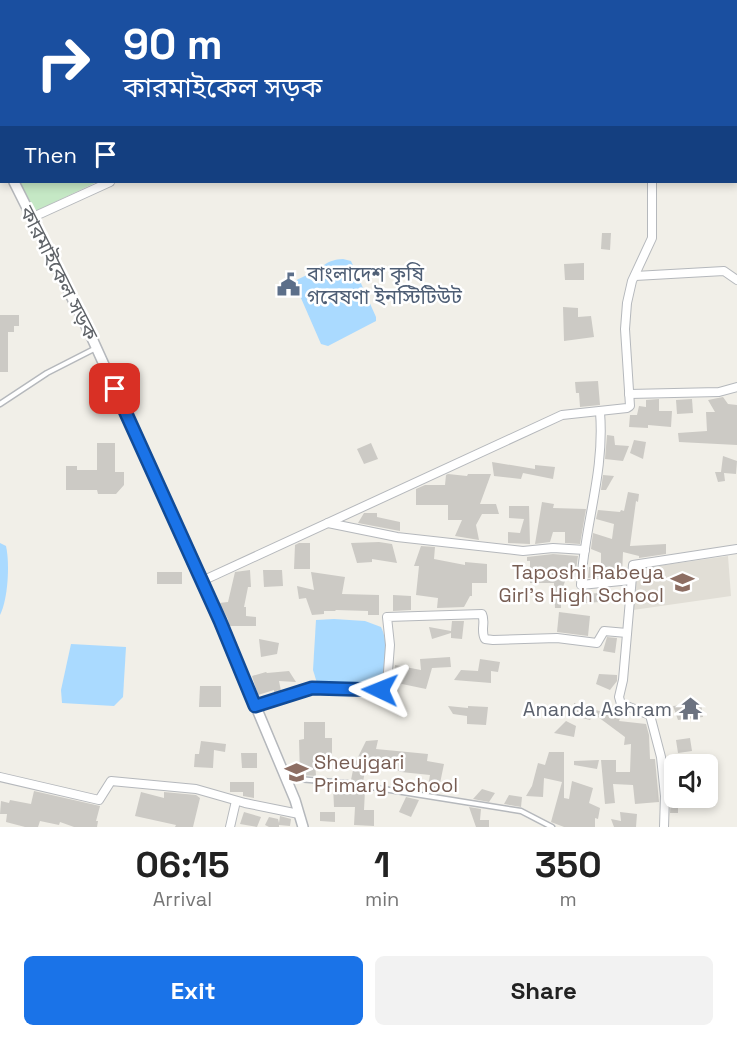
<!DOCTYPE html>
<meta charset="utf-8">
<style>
body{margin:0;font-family:"Space Grotesk","Noto Sans Bengali",sans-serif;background:#f2f2f2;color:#222;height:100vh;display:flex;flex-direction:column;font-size:22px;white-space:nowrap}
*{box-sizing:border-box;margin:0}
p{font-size:20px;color:#767676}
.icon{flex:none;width:33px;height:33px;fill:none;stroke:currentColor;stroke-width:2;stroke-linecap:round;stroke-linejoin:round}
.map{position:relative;height:827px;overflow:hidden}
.details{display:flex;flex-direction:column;background:#fff;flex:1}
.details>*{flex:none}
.top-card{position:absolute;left:0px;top:0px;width:738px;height:183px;box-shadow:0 3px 9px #0003;background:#1a4fa0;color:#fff;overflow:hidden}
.fabs{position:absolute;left:664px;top:754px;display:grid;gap:12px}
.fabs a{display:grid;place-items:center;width:54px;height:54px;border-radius:9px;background:#fff;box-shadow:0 3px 9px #0003;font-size:30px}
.pin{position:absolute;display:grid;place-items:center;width:51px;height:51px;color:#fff;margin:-26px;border-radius:12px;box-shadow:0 3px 9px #0006}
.me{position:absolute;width:66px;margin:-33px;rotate:272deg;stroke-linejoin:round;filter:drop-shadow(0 0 4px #0008)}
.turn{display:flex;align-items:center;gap:21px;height:126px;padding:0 24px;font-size:27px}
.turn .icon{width:78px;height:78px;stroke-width:2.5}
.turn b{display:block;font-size:42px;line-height:51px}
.then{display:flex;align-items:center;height:57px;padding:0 24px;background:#0003;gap:12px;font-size:22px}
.eta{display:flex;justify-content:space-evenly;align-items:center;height:102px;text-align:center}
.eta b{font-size:36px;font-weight:800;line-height:42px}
.primary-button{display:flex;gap:12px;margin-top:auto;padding:12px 24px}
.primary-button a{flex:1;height:69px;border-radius:9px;background:#1a73e8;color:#fff;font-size:24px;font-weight:800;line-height:69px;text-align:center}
.primary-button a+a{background:#f2f2f2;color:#222}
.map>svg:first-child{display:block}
.education{fill:#e1ded6}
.green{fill:#c5e8c5}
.water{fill:#aadaff}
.building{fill:#cccac5}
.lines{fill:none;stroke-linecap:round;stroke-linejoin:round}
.service-casing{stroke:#b5b8bc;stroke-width:7}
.minor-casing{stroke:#b5b8bc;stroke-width:10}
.tertiary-casing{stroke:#b5b8bc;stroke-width:12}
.service{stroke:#fff;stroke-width:4}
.minor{stroke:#fff;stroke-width:8}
.tertiary{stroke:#fff;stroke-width:9}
.route-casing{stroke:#114b97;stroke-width:15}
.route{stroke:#1a73e8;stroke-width:10}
.labels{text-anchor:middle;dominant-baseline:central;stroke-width:5;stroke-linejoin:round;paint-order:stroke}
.street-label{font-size:20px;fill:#5f6368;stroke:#fff}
.service-label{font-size:20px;fill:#4e5e75;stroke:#fff;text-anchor:start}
.education-label{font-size:20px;fill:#785e54;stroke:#fff;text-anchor:end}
.worship-label{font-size:20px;fill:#5b616d;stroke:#fff;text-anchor:end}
</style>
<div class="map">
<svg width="737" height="827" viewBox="0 0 737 827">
<rect width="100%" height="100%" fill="#f1efe8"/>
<polygon class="education" points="728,556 731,596 633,610 636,569"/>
<g class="green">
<polygon points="0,0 113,1 2,2 1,141"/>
<polygon points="180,0 361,0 361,2"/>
<polygon points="20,182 97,182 34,212"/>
</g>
<g class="water">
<path d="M343 259 351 261 376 317V321L328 346 321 344 294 282C299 278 305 276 312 273 325 266 326 260 343 259Z"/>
<path d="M0 543 6 546C10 564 8 599 0 615Z"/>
<path d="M334 619 365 621 381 627C388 640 389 673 381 685L317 683 313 670 316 620Z"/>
<polygon points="71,644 126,647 123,697 114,706 62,703 61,690"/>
</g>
<g class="building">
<polygon points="602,233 611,233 610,250 601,249"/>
<polygon points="584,263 584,280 565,280 564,264"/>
<polygon points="563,307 578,308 578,317 591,316 594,337 564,341"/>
<polygon points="0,315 19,315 19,326 14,326 14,332 8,332 8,372 0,372"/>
<polygon points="598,381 600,405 580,407 579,393 576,393 575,382"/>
<polygon points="723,397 728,404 737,405 737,445 679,442 678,433 707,431 706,412 715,412 708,400"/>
<polygon points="659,399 659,411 672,411 671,427 648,425 648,428 629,427 630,415 637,415 639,406 646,407 646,400"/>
<polygon points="692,399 693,413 677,414 676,400"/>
<polygon points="607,435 614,436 615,445 629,446 623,461 605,459"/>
<polygon points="634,440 646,442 643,459 630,453"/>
<polygon points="97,443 115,443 115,472 124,472 124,485 116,494 98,494 97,490 66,490 66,466 77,466 77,470 97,470"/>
<polygon points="371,443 378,459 364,464 357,449"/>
<polygon points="723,456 737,461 736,474 724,473 725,481 718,482 715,472 721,472"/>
<polygon points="492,462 535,469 535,465 555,467 553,479 523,473 521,479 494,476"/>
<polygon points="448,474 467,476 468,474 491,474 480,504 496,504 499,514 482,514 476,525 479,540 455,536 462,520 448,520 448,505 416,505 416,489 425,485 445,485 446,475"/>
<polygon points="603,475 614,476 606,490 601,490"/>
<polygon points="628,492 639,494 638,502 636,501 630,546 666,544 666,554 639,558 639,556 623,552 622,575 588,578 589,567 601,566 601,553 591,549 593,533 612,539 614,524 596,519 598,510 620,512 621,510 624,511"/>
<polygon points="542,502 554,504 553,508 586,509 580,544 565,543 565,532 553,532 550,542 535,544"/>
<polygon points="509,506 529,506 530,544 508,543 508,532 520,533 524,519 509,518"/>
<polygon points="364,513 377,513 377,517 400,522 400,531 358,523"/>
<polygon points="379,542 392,544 397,563 372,559 372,562 357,563 351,543"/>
<polygon points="299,543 310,543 310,569 294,569 295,545"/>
<polygon points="421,546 435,547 434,559 465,565 465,562 487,564 487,583 472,583 472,596 470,596 464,607 437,608 438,598 416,595 419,566 414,566"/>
<polygon points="553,554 578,556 575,577 574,577 572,563 561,592 561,608 555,608 554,583 530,583 530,561 527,561 527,557"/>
<polygon points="250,570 251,587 248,587 244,607 246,607 246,616 256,617 256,626 229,626 228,619 219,603 228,602 235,572"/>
<polygon points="263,570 282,570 283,586 264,587"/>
<rect x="157" y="572" width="25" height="12"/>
<polygon points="311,572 345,577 342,594 379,595 379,615 368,615 368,611 336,610 335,611 324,611 324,614 312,615 306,598 299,599 297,586 314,590"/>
<polygon points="599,593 599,602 586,603 585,594"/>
<polygon points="393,595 411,596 411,610 393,611"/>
<polygon points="559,612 590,616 588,636 557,632"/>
<polygon points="452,621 464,621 462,639 451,638 451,633 432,639 429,627 451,631"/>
<polygon points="607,637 617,638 615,653 603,651"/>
<polygon points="259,639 279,643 277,654 261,657"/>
<polygon points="450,657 451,667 432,668 426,689 402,684 393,687 395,665 421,670 420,659"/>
<polygon points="480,659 500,662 498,672 491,671 491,683 454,680 461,670 478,671"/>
<polygon points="289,671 296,682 279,681 281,691 274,693 274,690 258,695 252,676 266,672 267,673"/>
<polygon points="599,674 617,675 617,681 610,690 596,684"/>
<polygon points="200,686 221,686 221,707 199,707"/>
<polygon points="574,703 602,712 608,704 623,711 619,721 646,724 649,735 650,759 655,759 659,802 635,804 633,785 613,784 615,803 605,804 601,760 616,760 616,772 630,772 631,744 624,745 625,737 594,714 590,720 574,716"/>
<polygon points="701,703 703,717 678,720 673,706"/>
<polygon points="448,706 468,708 468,706 488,707 486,725 467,724 467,716 453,714"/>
<polygon points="566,721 576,726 574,737 554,733"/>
<polygon points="304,722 325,722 325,738 332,738 332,762 315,762 316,776 300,775 299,740 304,739"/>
<polygon points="690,738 692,751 678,753 676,740"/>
<polygon points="378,740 376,749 428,754 427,761 444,764 438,793 427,792 430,775 401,772 374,758 373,762 367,760 363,782 351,780 354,765 366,741"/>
<polygon points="201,741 226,744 225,752 214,750 213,768 194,767 195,754 199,754"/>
<polygon points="549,752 564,752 564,798 569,799 572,781 593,788 589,803 600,808 598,819 595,818 595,827 564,827 551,822 562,782 544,778 543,797 526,796 532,786 538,763 545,765"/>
<polygon points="241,753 257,753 257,768 242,768"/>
<polygon points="667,757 675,757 675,800 678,800 678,813 670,813 671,796"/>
<polygon points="599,760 597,769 574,765 574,761"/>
<polygon points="230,782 254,782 254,798 243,796 243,792 230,792"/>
<polygon points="333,786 365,790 364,810 374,810 374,826 354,825 355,807 334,807"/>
<polygon points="482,789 495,793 489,802 473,799"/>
<polygon points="34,791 100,806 96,821 98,821 97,827 74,827 60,822 59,825 40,821 38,827 25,827 6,822 7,814 0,814 1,801 9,803 10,800 31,804"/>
<polygon points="141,792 164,798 164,792 196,795 200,798 193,827 175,827 176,825 135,816"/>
<polygon points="509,795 522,797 521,807 504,804"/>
<polygon points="406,797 419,800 411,817 399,812"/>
<polygon points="469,807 481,809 480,820 489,820 489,827 476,827"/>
<polygon points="244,812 261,817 257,827 240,824"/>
<polygon points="320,812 335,812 335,822 320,821"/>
<polygon points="620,812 637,814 636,827 614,827 611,819 621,821"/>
<polygon points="280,816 291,819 290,826 279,825 279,827 269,827 265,825 269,817 278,819 279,823"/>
</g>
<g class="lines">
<defs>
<g id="service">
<polyline points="95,2 99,0"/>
<polyline points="0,16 2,16"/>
<polyline points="0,37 2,36"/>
<polyline points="0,404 47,373 96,348"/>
<polyline points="286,778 346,783 521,811 552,827"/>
</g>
<g id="minor">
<polyline points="478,0 478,2"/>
<polyline points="648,0 649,2"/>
<polyline points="484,2 492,0"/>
<polyline points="31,218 110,182"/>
<polyline points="635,276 724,271 737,280"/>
<polyline points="629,394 719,392 737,387"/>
<path d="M600 412C605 473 584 526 581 585L631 580"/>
<polyline points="328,523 397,537 523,551 553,548 585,550"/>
<polyline points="202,581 562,415 627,408 630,406 625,329 627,303 632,281 652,238 652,182"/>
<path d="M255 706 312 688 384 689 387 685 390 645 387 617 482 614C486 622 480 631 485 639L493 640 557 638 597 643 604 631 627 633"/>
<polyline points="0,777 99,800 111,781 196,789 245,803 299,814"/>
<polyline points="230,827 236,801"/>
<polyline points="664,827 665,796 661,757 650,715 621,704 619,697 623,680 633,565 737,549"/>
</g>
<g id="tertiary">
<polyline points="0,152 2,156"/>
<polyline points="14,182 91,336 220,621 295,800 303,827"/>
</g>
</defs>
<use href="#service" class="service-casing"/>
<use href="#minor" class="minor-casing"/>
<use href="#tertiary" class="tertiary-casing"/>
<use href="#service" class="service"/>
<use href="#minor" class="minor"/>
<use href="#tertiary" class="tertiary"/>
</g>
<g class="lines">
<defs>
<polyline id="route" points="115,389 220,621 255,706 312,688 380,690"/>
</defs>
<use href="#route" class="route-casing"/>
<use href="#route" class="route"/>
</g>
<defs>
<symbol id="civic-bare" viewBox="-9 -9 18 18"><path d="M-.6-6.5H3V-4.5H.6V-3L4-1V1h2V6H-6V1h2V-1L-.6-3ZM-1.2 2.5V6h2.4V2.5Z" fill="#5c6f8a" stroke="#fff" stroke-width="2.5" paint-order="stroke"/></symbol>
<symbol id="school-bare" viewBox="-9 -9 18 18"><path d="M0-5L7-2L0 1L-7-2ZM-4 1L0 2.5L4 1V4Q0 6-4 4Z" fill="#8d6e63" stroke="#fff" stroke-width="2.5" paint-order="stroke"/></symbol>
<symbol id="temple-bare" viewBox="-9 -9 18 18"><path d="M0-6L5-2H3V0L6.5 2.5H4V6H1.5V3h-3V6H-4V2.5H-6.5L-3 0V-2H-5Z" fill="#6b7280" stroke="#fff" stroke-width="2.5" paint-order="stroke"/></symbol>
</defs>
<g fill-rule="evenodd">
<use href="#civic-bare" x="272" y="268" width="33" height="33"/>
<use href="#school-bare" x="666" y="566" width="33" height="33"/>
<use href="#temple-bare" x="674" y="692" width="33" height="33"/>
<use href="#school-bare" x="280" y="756" width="33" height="33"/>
</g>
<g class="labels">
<g class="street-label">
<text transform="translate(59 273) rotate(63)">কারমাইকেল সড়ক</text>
</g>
<g class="service-label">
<text x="307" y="274">বাংলাদেশ কৃষি<tspan x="307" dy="23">গবেষণা ইনস্টিটিউট</tspan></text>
</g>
<g class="education-label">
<text x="664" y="572">Taposhi Rabeya<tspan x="664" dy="23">Girl's High School</tspan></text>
<text x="314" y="762" text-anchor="start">Sheujgari<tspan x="314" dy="23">Primary School</tspan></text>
</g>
<g class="worship-label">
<text x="672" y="709">Ananda Ashram</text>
</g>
</g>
</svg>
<div class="fabs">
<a><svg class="icon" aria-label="sound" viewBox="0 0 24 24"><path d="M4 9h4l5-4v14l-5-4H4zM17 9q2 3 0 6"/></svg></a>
</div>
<div class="pin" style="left:115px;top:389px;background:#d93025"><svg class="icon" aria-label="arrive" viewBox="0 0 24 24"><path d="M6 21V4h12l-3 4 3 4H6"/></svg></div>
<svg class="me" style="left:380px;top:690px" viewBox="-20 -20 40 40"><path d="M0-17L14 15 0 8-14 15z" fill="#1a73e8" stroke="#fff" stroke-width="4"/></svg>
<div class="top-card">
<div class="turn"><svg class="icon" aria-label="right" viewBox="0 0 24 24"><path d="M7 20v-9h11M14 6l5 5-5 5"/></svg><div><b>90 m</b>কারমাইকেল সড়ক</div></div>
<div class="then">Then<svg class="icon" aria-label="arrive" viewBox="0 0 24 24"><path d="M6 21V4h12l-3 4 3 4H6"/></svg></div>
</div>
</div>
<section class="details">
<div class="eta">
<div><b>06:15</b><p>Arrival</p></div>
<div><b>1</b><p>min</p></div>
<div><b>350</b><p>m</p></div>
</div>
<div class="primary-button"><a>Exit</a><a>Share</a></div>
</section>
